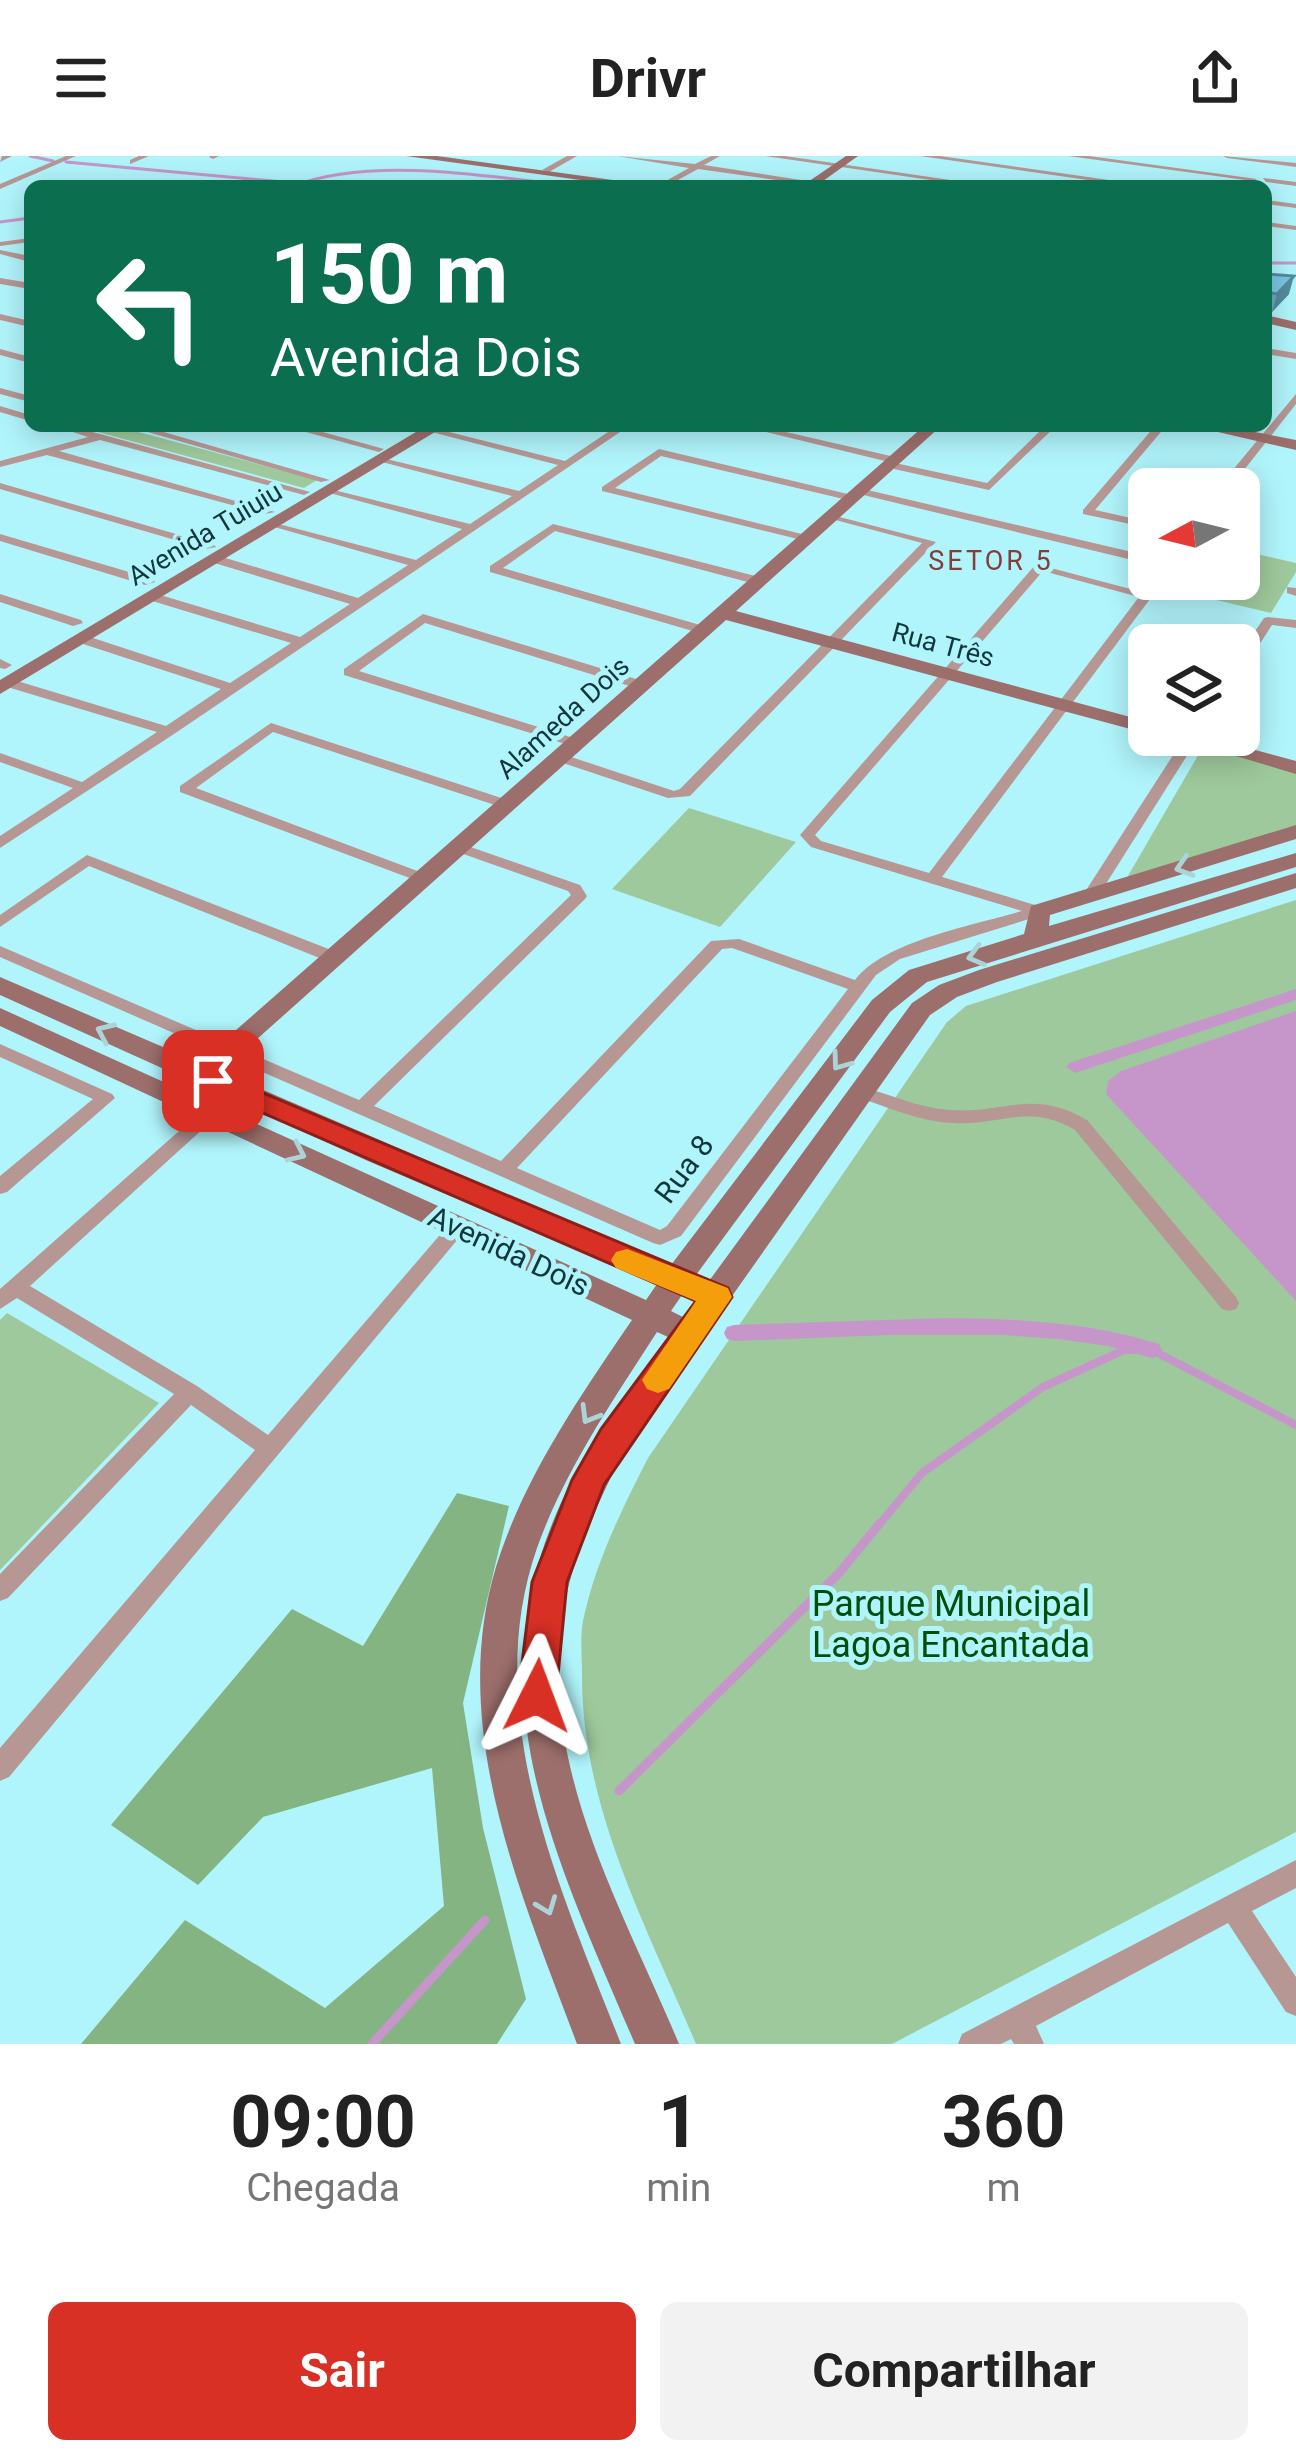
<!DOCTYPE html>
<html lang="pt">
<meta charset="utf-8">
<style>
body{margin:0;font-family:Roboto,sans-serif;background:#f2f2f2;color:#222;height:100vh;display:flex;flex-direction:column;font-size:45px;white-space:nowrap}
*{box-sizing:border-box;margin:0}
p{font-size:39px;color:#767676}
.icon{flex:none;width:66px;height:66px;fill:none;stroke:currentColor;stroke-width:2;stroke-linecap:round;stroke-linejoin:round}
.map{position:relative;height:1888px;overflow:hidden}
.panel{display:flex;flex-direction:column;background:#fff;flex:1}
.panel>*{flex:none}
.banner{position:absolute;left:24px;top:24px;width:1248px;height:252px;border-radius:18px;box-shadow:0 6px 30px #0003;background:#0b6e4f;color:#fff;overflow:hidden}
.needle{width:78px;rotate:263deg}
.buttons{position:absolute;left:1128px;top:312px;display:grid;gap:24px}
.buttons a{display:grid;place-items:center;width:132px;height:132px;border-radius:18px;background:#fff;box-shadow:0 6px 30px #0003;font-size:60px}
.pin{position:absolute;display:grid;place-items:center;width:102px;height:102px;color:#fff;margin:-51px;border-radius:24px;box-shadow:0 6px 18px #0006}
.me{position:absolute;width:132px;margin:-66px;rotate:3deg;stroke-linejoin:round;filter:drop-shadow(0 0 9px #0008)}
.turn{display:flex;align-items:center;gap:42px;height:252px;padding:0 48px;font-size:54px}
.turn .icon{width:156px;height:156px;stroke-width:2.5}
.turn b{display:block;font-size:84px;line-height:102px}
.eta{display:flex;justify-content:space-evenly;align-items:center;height:204px;text-align:center}
.eta b{font-size:72px;font-weight:700;line-height:84px}
.primary-button{display:flex;gap:24px;margin-top:auto;padding:24px 48px}
.primary-button a{flex:1;height:138px;border-radius:18px;background:#d93025;color:#fff;font-size:48px;font-weight:700;line-height:138px;text-align:center}
.primary-button a+a{background:#f2f2f2;color:#222}
header{display:flex;justify-content:space-between;align-items:center;height:156px;padding:0 48px;background:#fff;font-size:54px;font-weight:700}
.map>svg:first-child{display:block}
.green{fill:#9ec99c}
.forest{fill:#83b481}
.water{fill:#c696ca}
.lines{fill:none;stroke-linecap:round;stroke-linejoin:round}
.stream-far2{stroke:#c696ca;stroke-width:3}
.stream-far1{stroke:#c696ca;stroke-width:8}
.stream{stroke:#c696ca;stroke-width:9}
.canal{fill:#c696ca;fill-rule:evenodd}
.street{fill:#b69794;fill-rule:evenodd}
.secondary{fill:#9d6f6c;fill-rule:evenodd}
.wall{fill:#69abc3}
.shaded-wall{fill:#558b9f}
.building{fill:#7ac7e3;stroke:#558b9f;stroke-width:3}
.oneway{stroke:#acd4d8}
.route{fill:#d93025;stroke:#8d1f18;stroke-width:3}
.slow{fill:#f59e0b}
.labels{text-anchor:middle;dominant-baseline:central;stroke-width:10;stroke-linejoin:round;paint-order:stroke}
.far-street-label{font-size:27px;fill:#11373b;stroke:#b1f5fc}
.far-neighbourhood-label{font-size:27px;letter-spacing:3px;fill:#853c3a;stroke:#b1f5fc}
.street-label{font-size:30px;fill:#11373b;stroke:#b1f5fc}
.near-park-label{font-size:36px;fill:#024f0b;stroke:#b1f5fc}
</style>
<header><svg class="icon" aria-label="menu" viewBox="0 0 24 24"><path d="M4 6h16M4 12h16M4 18h16"/></svg>Drivr<svg class="icon" aria-label="share" viewBox="0 0 24 24"><path d="M12 15V3M7 8l5-5 5 5M5 13v7h14v-7"/></svg></header>
<div class="map">
<svg width="1296" height="1888" viewBox="0 0 1296 1888">
<rect width="100%" height="100%" fill="#b1f5fc"/>
<g class="green">
<polygon points="76,270 116,270 317,324 304,332"/>
<polygon points="1239,394 1296,407 1296,416 1271,457 1170,433 1178,423 1239,423"/>
<polygon points="1215,593 1296,615 1296,675 1125,725 1200,596"/>
<polygon points="689,652 796,686 720,771 612,733"/>
<path d="M1296 744V1676L892 1888H696C646 1769 582 1652 582 1520 582 1502 580 1482 583 1465 595 1407 622 1353 648 1302L947 866 966 850Z"/>
<polygon points="7,1157 159,1247 0,1414 0,1164"/>
</g>
<polygon class="forest" points="457,1337 509,1350 463,1547 483,1672 526,1843 497,1888 81,1888 185,1764 325,1852 444,1750 432,1612 263,1661 198,1729 111,1669 292,1453 363,1490"/>
<polygon class="water" points="1296,855 1296,1145 1106,938 1108,925 1121,915"/>
<g class="lines">
<g class="stream-far2">
<polyline points="30,0 53,5"/>
<polyline points="66,6 295,27"/>
<path d="M294 30C369 0 489 20 571 30"/>
<polyline points="0,66 30,62"/>
<polyline points="1266,107 1296,107"/>
</g>
<polyline class="stream-far1" points="878,1370 922,1317 1043,1231 1124,1194 1152,1194 1296,1269"/>
<g class="stream">
<polyline points="619,1635 840,1416 880,1367"/>
<polyline points="372,1888 485,1764"/>
</g>
<g class="canal">
<polygon points="1296,833 1296,844 1081,915 1075,917 1066,911 1069,907"/>
<path d="M947 1162C1019 1163 1090 1166 1159 1188L1162 1194 1159 1200 1152 1202 1108 1190 1058 1183 1003 1179H890L734 1185 727 1183 724 1177 727 1171 734 1169Z"/>
</g>
<g class="street">
<polygon points="2,0 12,0 0,6"/>
<polygon points="66,0 76,0 0,33 0,28"/>
<polygon points="139,0 149,0 130,8 130,4"/>
<polygon points="219,0 213,3 209,1 210,0"/>
<polygon points="567,0 577,0 549,16 542,14"/>
<polygon points="617,0 695,8 711,0 720,0 704,9 839,30 819,30 698,13 667,30 657,30 689,12"/>
<polygon points="765,0 785,0 992,30 972,30"/>
<polygon points="920,0 940,0 1151,30 1130,30"/>
<polygon points="1068,0 1089,0 1257,23 1253,25"/>
<polygon points="1223,0 1296,7 1296,11 1227,2"/>
<polygon points="1263,22 1296,26 1296,30 1266,26"/>
<polygon points="316,28 400,28 404,30 312,30"/>
<polygon points="1266,44 1296,48 1296,52 1266,48"/>
<polygon points="1266,66 1296,70 1296,74 1266,70"/>
<polygon points="30,82 30,86 0,90 0,86"/>
<polygon points="0,94 30,100 30,106 0,98"/>
<polygon points="0,122 30,127 30,133 0,128"/>
<polygon points="0,158 30,165 30,171 0,164"/>
<polygon points="1266,192 1296,197 1296,203 1266,198"/>
<polygon points="0,193 30,201 30,207 0,199"/>
<polygon points="0,232 30,240 30,246 0,238"/>
<polygon points="1296,238 1296,248 1229,333 1217,333"/>
<polygon points="0,250 30,259 30,265 0,256"/>
<polygon points="54,270 71,270 310,336 304,339 100,284 59,295 275,356 265,358 47,299 0,311 0,305 88,281"/>
<polygon points="127,270 143,270 330,324 321,326"/>
<polygon points="284,270 301,270 384,293 379,296"/>
<polygon points="617,270 629,270 174,578 0,692 0,680 73,632 0,606 0,597 82,626 157,576 4,530 4,524 14,524 166,570 221,533 77,486 77,480 87,480 230,527 291,487 149,444 149,438 157,438 300,481 350,448 211,406 211,400 219,400 358,442 408,409 271,370 271,366 416,404 462,373 326,336 326,332 470,368 512,340 378,305 378,301 519,335 558,309 424,274 429,271 565,305"/>
<polygon points="742,270 760,270 895,301 900,304 895,307 987,327 1045,270 1056,270 989,334 885,311 884,309 889,306"/>
<polygon points="1155,270 1166,270 1095,354 1149,366 1149,372 1083,358 1083,354"/>
<polygon points="659,293 852,339 858,342 852,345 661,300 615,332 810,380 812,382 806,385 602,335 602,331"/>
<polygon points="0,327 214,389 216,391 206,393 0,333"/>
<polygon points="859,332 1149,400 1149,408 855,337 855,333"/>
<polygon points="828,358 936,386 690,640 668,642 554,604 554,598 559,597 674,635 680,633 922,387 828,362"/>
<polygon points="553,368 763,422 765,425 759,429 555,375 503,412 707,471 709,474 703,478 490,416 490,410"/>
<polygon points="0,378 153,423 155,426 145,429 0,385"/>
<path d="M1036 408 1153 439 942 721 1045 752 1047 755 1045 758 900 803 876 819 681 1080 660 1089 653 1087 0 801V790L359 944 571 739 568 735 452 694V688H462L580 729 587 740 585 743 374 950 501 1005 711 785 739 783 855 824C884 785 975 769 1022 755L811 691 800 679ZM1043 415 1139 441 929 717 821 685 815 679ZM732 792 848 833 667 1070 660 1074 517 1012 722 793Z"/>
<polygon points="1287,431 1296,432 1296,440 1287,437"/>
<polygon points="0,438 81,464 83,467 73,470 0,446"/>
<polygon points="423,458 646,526 648,529 641,533 636,532 425,467 359,515 580,584 580,590 575,591 344,519 344,513"/>
<polygon points="1268,461 1296,464 1296,472 1272,469 1244,512 1239,513 1239,499 1264,462"/>
<polygon points="0,503 12,509 5,513 0,512"/>
<polygon points="271,567 511,645 513,648 511,651 501,651 273,576 196,632 428,719 431,722 428,725 423,727 180,636 180,630"/>
<polygon points="1186,579 1200,579 1097,742 1085,742 1083,739"/>
<polygon points="87,699 339,797 341,801 333,806 327,805 89,710 0,771 0,759"/>
<polygon points="0,888 112,938 115,942 7,1036 0,1038 0,1020 93,943 0,901"/>
<path d="M859 930C889 938 919 952 950 954 1007 958 1031 932 1087 964L1236 1141 1239 1147 1236 1153 1229 1155 1222 1153 1075 974C1027 946 1003 970 954 967 919 966 886 950 853 940L850 936Z"/>
<polygon points="210,951 216,953 219,957 216,961 30,1130 197,1230 268,1279 451,1066 465,1066 468,1071 9,1621 0,1625 0,1592 255,1294 191,1249 8,1442 0,1445 0,1418 174,1238 17,1142 0,1153 0,1133 204,953"/>
<polygon points="1296,1704 1296,1732 1252,1755 1296,1821 1296,1860 1286,1856 1228,1767 1036,1870 1044,1888 1014,1888 1011,1883 1001,1888 958,1888 962,1878"/>
</g>
<g class="secondary">
<polygon points="406,0 437,0 657,30 624,30"/>
<polygon points="846,0 858,0 816,30 802,30"/>
<polygon points="1266,159 1296,166 1296,174 1266,167"/>
<polygon points="426,270 445,270 0,538 0,524"/>
<polygon points="924,270 941,270 736,455 1149,566 1149,578 726,464 237,901 219,901 215,895 219,889"/>
<polygon points="1192,270 1224,270 1296,284 1296,294"/>
<polygon points="1166,579 1199,579 1296,605 1296,618"/>
<path d="M1296 669V683L1050 759 1049 770 1296 697V711L927 826 890 856 696 1119 709 1125 912 847 939 829 979 814 1296 717V732L997 826 957 841 930 859 625 1292C601 1342 575 1392 565 1447 534 1605 621 1748 679 1888H635C540 1666 455 1498 603 1271 623 1240 647 1211 668 1181L657 1176C613 1244 564 1316 537 1392 479 1559 561 1735 621 1888H577C522 1740 447 1572 496 1411 523 1323 580 1240 632 1164L0 870V852L646 1144 657 1128 368 1005 0 839V821L671 1109 872 844 909 814 1024 778 1031 750ZM682 1139 695 1145 683 1161 671 1155Z"/>
</g>
</g>
<polygon class="wall" points="1266,118 1289,138 1272,156 1266,155"/>
<polygon class="shaded-wall" points="1294,120 1289,138 1272,156 1277,138"/>
<polygon class="building" points="1266,118 1294,120 1277,138 1266,136"/>
<defs><path id="oneway-chevron" d="M-2-3.5L2.5 0L-2 3.5" fill="none" stroke-width="1.6" stroke-linecap="round" stroke-linejoin="round" transform="scale(3)"/></defs>
<g class="oneway">
<use href="#oneway-chevron" transform="translate(1184 711) rotate(163)"/>
<use href="#oneway-chevron" transform="translate(976 800) rotate(165)"/>
<use href="#oneway-chevron" transform="translate(105 876) rotate(-156)"/>
<use href="#oneway-chevron" transform="translate(840 906) rotate(126)"/>
<use href="#oneway-chevron" transform="translate(297 997) rotate(25)"/>
<use href="#oneway-chevron" transform="translate(589 1259) rotate(121)"/>
<use href="#oneway-chevron" transform="translate(547 1750) rotate(69)"/>
</g>
<polygon class="route" points="213,916 728,1132 732,1141 604,1329 567,1426 556,1540 551,1553 537,1558 524,1553 518,1540 532,1426 572,1324 601,1273 696,1145 203,931 200,925"/>
<polygon class="slow" points="627,1093 728,1132 732,1141 669,1233 658,1237 647,1233 642,1224 696,1145 616,1112 611,1104 616,1096"/>
<g class="labels">
<g class="far-street-label">
<text transform="translate(205 378) rotate(-31)">Avenida Tuiuiu</text>
<text transform="translate(943 489) rotate(15)">Rua Três</text>
<text transform="translate(563 562) rotate(-42)">Alameda Dois</text>
</g>
<g class="far-neighbourhood-label">
<text x="991" y="405">SETOR 5</text>
</g>
<g class="street-label">
<text transform="translate(684 1013) rotate(-53)">Rua 8</text>
<text transform="translate(509 1095) rotate(25)">Avenida Dois</text>
</g>
<g class="near-park-label">
<text x="951" y="1448">Parque Municipal<tspan x="951" dy="41">Lagoa Encantada</tspan></text>
</g>
</g>
</svg>
<div class="buttons">
<a><svg class="needle" viewBox="-14 -14 28 28"><path d="M0-13l5 13h-10z" fill="#e53935"/><path d="M0 13l5-13h-10z" fill="#767676"/></svg></a>
<a><svg class="icon" aria-label="layers" viewBox="0 0 24 24"><path d="M12 4l9 5-9 5-9-5zM3 14l9 5 9-5"/></svg></a>
</div>
<div class="pin" style="left:213px;top:925px;background:#d93025"><svg class="icon" aria-label="arrive" viewBox="0 0 24 24"><path d="M6 21V4h12l-3 4 3 4H6"/></svg></div>
<svg class="me" style="left:537px;top:1540px" viewBox="-20 -20 40 40"><path d="M0-17L14 15 0 8-14 15z" fill="#d93025" stroke="#fff" stroke-width="4"/></svg>
<div class="banner">
<div class="turn"><svg class="icon" aria-label="left" viewBox="0 0 24 24"><path d="M17 20v-9H6M10 6l-5 5 5 5"/></svg><div><b>150 m</b>Avenida Dois</div></div>
</div>
</div>
<section class="panel">
<div class="eta">
<div><b>09:00</b><p>Chegada</p></div>
<div><b>1</b><p>min</p></div>
<div><b>360</b><p>m</p></div>
</div>
<div class="primary-button"><a>Sair</a><a>Compartilhar</a></div>
</section>
